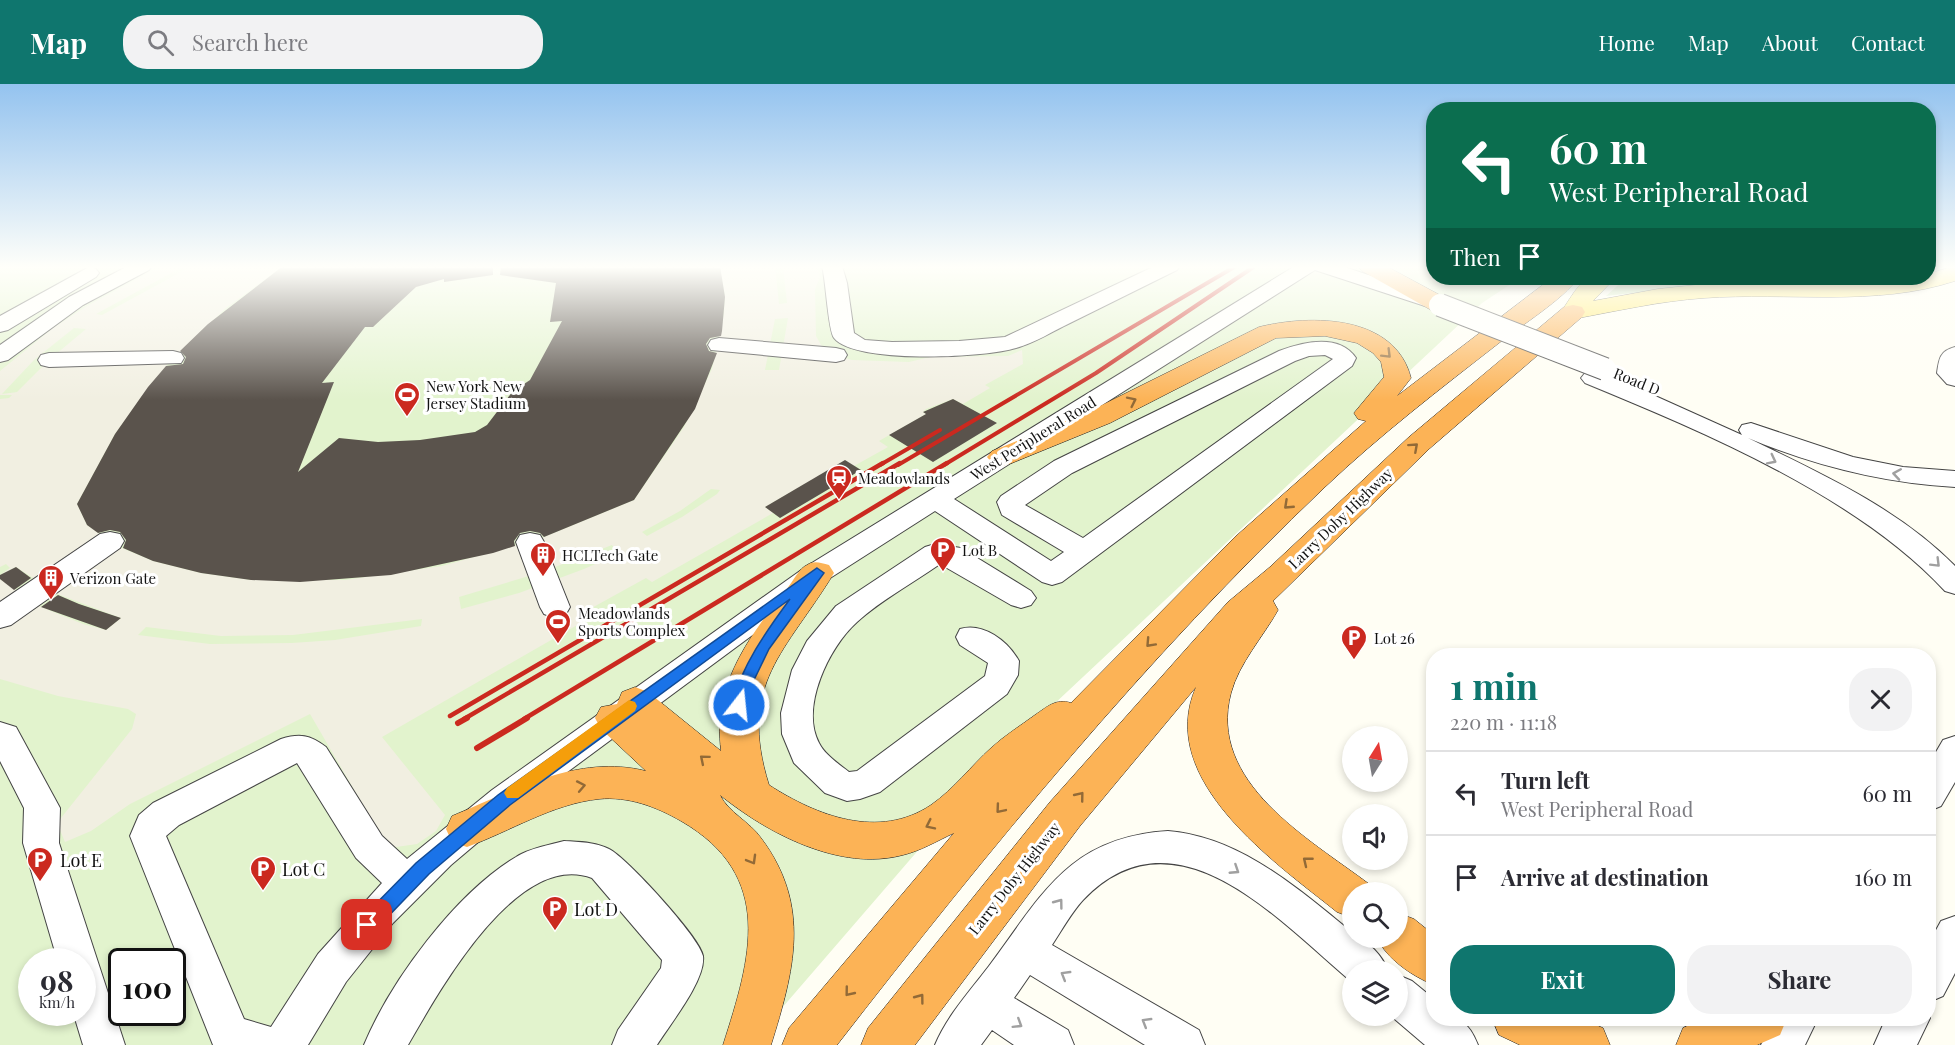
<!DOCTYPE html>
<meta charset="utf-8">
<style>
body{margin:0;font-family:"Playfair Display",serif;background:#f2f2f3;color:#2b2b33;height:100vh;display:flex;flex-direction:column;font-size:22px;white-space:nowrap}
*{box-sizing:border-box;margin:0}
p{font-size:20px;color:#7c7c81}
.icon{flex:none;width:33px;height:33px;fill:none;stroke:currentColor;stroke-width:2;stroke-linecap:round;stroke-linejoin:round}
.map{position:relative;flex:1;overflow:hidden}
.sheet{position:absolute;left:1426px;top:564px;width:510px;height:378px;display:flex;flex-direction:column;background:#fff;border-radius:24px;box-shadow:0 3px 9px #0003}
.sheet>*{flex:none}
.top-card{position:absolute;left:1426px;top:18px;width:510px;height:183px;border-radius:24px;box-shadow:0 3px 9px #0003;background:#0b6e4f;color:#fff;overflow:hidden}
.needle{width:39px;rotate:11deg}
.tools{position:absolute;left:1342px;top:642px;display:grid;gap:12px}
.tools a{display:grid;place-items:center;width:66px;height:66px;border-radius:50%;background:#fff;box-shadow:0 3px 9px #0003;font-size:30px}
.speed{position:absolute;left:18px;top:864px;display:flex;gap:12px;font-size:30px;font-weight:700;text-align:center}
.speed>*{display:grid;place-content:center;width:78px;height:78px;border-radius:50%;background:#fff;box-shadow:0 3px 9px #0003;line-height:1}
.speed small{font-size:15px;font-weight:400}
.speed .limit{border:3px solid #111;border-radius:9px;background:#fff;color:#111}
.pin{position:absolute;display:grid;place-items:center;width:51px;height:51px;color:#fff;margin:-26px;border-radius:12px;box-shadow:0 3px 9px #0006}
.me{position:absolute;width:66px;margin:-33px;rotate:16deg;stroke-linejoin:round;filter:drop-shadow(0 0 4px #0008)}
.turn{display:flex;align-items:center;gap:21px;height:126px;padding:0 24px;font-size:27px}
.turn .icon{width:78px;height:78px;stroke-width:2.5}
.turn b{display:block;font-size:42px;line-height:51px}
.then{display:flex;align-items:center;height:57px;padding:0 24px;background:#0003;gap:12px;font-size:22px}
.round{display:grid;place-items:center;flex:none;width:63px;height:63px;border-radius:24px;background:#f2f2f3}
.overview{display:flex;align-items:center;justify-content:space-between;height:102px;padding:0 24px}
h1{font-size:36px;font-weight:700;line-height:45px;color:#0f766e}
.primary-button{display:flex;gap:12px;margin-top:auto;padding:12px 24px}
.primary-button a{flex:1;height:69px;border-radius:24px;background:#0f766e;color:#fff;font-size:24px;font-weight:700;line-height:69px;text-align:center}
.primary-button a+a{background:#f2f2f3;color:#2b2b33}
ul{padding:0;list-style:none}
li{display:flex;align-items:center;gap:18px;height:84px;padding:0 24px;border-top:2px solid #e1e1e2}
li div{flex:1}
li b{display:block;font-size:22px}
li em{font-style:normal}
header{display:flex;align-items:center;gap:36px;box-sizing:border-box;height:84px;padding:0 30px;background:#0f766e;color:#fff}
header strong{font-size:28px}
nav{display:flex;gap:33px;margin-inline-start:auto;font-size:21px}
.search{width:420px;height:54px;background:#f2f2f3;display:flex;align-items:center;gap:15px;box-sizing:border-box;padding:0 21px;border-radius:24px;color:#7c7c81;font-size:22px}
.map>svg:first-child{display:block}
.green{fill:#cfedbb}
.pitch{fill:#e2f3cd;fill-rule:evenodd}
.plaza{fill:#f1efe1;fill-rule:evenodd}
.building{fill:#5a534c}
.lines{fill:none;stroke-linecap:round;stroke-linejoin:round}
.minor-casing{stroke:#444;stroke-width:2}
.major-casing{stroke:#222;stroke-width:1}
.highway-casing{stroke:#222;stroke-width:1}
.minor{fill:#fff;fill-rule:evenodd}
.major{fill:#ffe964;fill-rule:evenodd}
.highway{fill:#fcb356;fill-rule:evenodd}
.rail-far2{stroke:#cb291f;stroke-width:4}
.rail-far1{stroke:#cb291f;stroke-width:4.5}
.rail{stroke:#cb291f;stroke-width:6}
.minor-bridge-casing{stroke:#444;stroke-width:24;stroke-linecap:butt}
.minor-bridge{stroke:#fff;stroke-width:22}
.oneway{stroke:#926a37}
.oneway2{stroke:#a0a0a0}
.route{fill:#1a73e8;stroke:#114b97;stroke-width:1.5}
.slow{fill:#f59e0b}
.labels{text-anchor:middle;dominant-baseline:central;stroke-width:6;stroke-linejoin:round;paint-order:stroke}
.street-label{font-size:15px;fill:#111;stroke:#fff}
.poi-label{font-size:15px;fill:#111;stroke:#fff;text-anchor:start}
.near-poi-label{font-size:18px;fill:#111;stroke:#fff;text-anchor:start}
</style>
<header>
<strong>Map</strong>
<div class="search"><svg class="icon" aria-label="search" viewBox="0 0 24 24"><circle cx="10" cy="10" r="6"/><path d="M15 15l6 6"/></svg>Search here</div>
<nav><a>Home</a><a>Map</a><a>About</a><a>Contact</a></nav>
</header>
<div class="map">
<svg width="1955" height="961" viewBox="0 0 1955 961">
<rect width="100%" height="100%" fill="#fffef4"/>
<polygon class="green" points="1626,194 1910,194 1881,197 1872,195 1766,196 1767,199 1713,200 1606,212"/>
<path class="pitch" d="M0 182H1434V194H1520L1482 219 1003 668 750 961H0ZM32 878H82V928H32ZM122 878H172V928H122Z"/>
<path class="plaza" d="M161 182H184L96 230 102 231 192 182H283L226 224 167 281 115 350 77 420 87 441 117 462 153 477 201 489 251 496H345L442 482 544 453 634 416 684 343 712 285 724 230 725 213 720 182H775L779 220 787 219 783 182H816L820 193 815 205 816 252 821 261 836 271 852 276 909 278 930 273 1008 272 1022 266 1023 280 985 301 990 304 963 320 953 315 926 325 923 328 926 330 879 357 888 363 854 382 845 377 765 423 773 429 652 498 646 494 588 526 593 532 382 653 445 731 436 747 417 760 396 763 385 759 310 630 130 720 91 747 65 758 57 739 132 645 136 630 128 625 58 612 0 595V495L41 523 83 540 106 546 121 534 60 511 16 483 0 491 10 484 6 480 0 483V315L9 314 12 311H0V287L53 244 87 222ZM788 234 779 286H765L775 235ZM74 244 86 245 49 276 17 308 2 310 34 276ZM711 405 720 406 717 410 682 433 647 452 642 448 680 427ZM612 461 618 470 584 485 519 509 461 525 459 513 542 488ZM422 535 421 542 335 556 292 559 210 560 138 551 146 543 221 552 293 551Z"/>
<g class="building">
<polygon points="283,182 493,182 493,191 444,198 444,195 416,203 373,243 365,243 322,299 334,298 298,388 339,354 378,358 420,356 475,348 487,341 519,299 524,300 530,296 562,237 550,238 556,199 500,191 501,182 720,182 725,213 722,247 721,252 710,254 706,260 709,267 717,269 695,325 634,416 544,453 540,449 530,447 520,449 514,457 515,462 493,469 391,491 300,498 251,496 201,489 153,477 123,464 126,456 120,448 110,446 98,449 87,441 77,420 115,350 148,303 166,282 183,280 186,273 180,267 208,240"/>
<polygon points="953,315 997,339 933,378 889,351 926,330 923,328"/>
<polygon points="845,376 861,386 780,434 765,423"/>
<polygon points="16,483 31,494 14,506 0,495 0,491"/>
<polygon points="58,511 79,520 121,534 106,546 41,523"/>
</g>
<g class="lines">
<defs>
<g id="minor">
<polygon points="128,182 152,182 149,186 83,221 8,276 0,278 0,261 69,213"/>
<path d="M822 182H842L847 199 854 249 865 256 892 258 959 257 1005 253 1155 182H1180L1177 186C1141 204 1106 221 1070 239 1053 247 1035 259 1016 264 985 274 854 280 834 254 828 246 826 197 822 182Z"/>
<path d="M1295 182H1341L1439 214 1443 218 1439 222H1425L1315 186 954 415 1051 477 1064 468 1002 431 997 418 1001 412 1054 377 1279 267C1303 258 1339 249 1356 274L1352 282 1062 498 1052 501 1042 498 935 427 827 496 516 726 451 781 393 839 346 898 308 961H213L130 752 139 731 153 719 281 655C300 649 310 651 326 663L382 752 407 775 492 706 807 482ZM1325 271 1333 275 1083 454 1025 421 1072 389 1295 277 1309 272ZM297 679 356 774 382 799 318 870 271 943 244 935 166 752 179 741Z"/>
<polygon points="89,183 96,185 99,189 96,193 8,246 0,248 0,232"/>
<polygon points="719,254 836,264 844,266 847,271 844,276 836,278 711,266 708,261 711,256"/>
<path d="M1955 263V302L1947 300 1937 289C1939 274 1940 267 1955 263Z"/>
<polygon points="173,267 181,269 184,274 181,279 49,283 41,281 38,276 41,271 49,269"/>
<path d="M1593 287 1653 311 1742 351 1739 346 1742 341 1751 339 1853 373 1903 383 1955 387V403C1883 399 1815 382 1748 354 1820 389 1898 424 1955 482V510L1945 507C1857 412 1704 348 1585 299L1581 294 1585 289Z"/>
<polygon points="110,448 120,450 124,457 120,464 11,541 0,544 0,518 100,450"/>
<polygon points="530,449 540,451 544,458 570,523 566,530 555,534 544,530 540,523 516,458 520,451"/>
<path d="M935 460 961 464 1031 507 1036 514 1031 521 1021 524 1011 521 940 480C913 499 881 516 857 538 829 563 800 623 819 659 825 671 839 680 849 688L857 687 985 592 988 579 960 561 956 553 960 545C983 538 1008 557 1019 577L1018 591 1007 610 880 708 860 715 847 717 825 709 794 679 782 650 781 629 792 586 807 557 836 522 925 463Z"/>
<polygon points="0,638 16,643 60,724 59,759 125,961 83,961 73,928 82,928 82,878 58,878 23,759 24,724 0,677"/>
<polygon points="1955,652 1955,698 1941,722 1929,727 1929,680 1943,656"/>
<path d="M1168 747C1241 753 1298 805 1353 849V854C1368 854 1383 874 1388 886H1353V899C1281 839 1176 718 1083 816 1071 829 1062 846 1052 861L1199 946 1205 961H1145L1030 891 1014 914 1068 946 1074 961H1014L992 946 981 961H935C947 932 970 907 989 882 1042 811 1069 753 1168 747Z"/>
<path d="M564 757C579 758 596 758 609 765 626 773 700 854 703 872 706 896 670 940 657 961H612L618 946 661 884 662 876 592 794C517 765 438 909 408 961H364C391 896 456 809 516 773 530 764 549 761 564 757Z"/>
<polygon points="1955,832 1955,889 1943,912 1929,918 1929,859 1941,837"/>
<path d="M1398 891 1412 897 1434 915V934C1460 934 1468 936 1478 961H1425L1391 932H1398Z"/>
<polygon points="1929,932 1930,934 1917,961 1874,961 1886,934 1929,934"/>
<polygon points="1774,934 1818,934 1805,961 1761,961"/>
</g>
<path id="major" d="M1955 182V197C1876 223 1787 208 1704 214 1660 217 1617 227 1573 235L1564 233 1561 228C1579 202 1580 190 1615 194L1593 217 1658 205 1705 200 1929 194V190Z"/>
<g id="highway">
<polygon points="1358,182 1386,182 1449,216 1452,221 1449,226 1440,228 1431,226 1362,187"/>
<path d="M1552 194H1578C1564 215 1520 242 1499 259 1440 305 1380 351 1325 403 1145 574 989 765 837 961H782L789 944 954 749C937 757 920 767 903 771 840 788 767 749 720 711 728 728 750 738 761 754 812 822 794 887 771 961H723C751 874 776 792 681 737 657 723 628 712 599 715 552 720 511 747 467 763L452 758 446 745 452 732C514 706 578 670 646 687L601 645 595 634 601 623 617 620 622 608 635 603 648 608 721 667C719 650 719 633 723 616 733 573 762 536 789 502 794 495 800 484 807 481 814 476 821 479 829 481L834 489C786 568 737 599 769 701 817 732 879 756 931 721 954 705 971 682 991 664 1004 652 1020 642 1035 631 1047 623 1056 614 1071 619L1235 453 1366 337 1358 335 1354 329 1384 293 1381 278 1373 269 1357 259 1325 252 1276 254 1110 339 1012 379 1002 382 992 379 987 373 992 367 1090 327 1259 243C1312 230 1395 231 1411 294L1397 312Z"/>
<path d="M1573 221 1582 223 1585 228 1582 233 1429 365 1273 517 1278 526C1263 553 1239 579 1231 609 1207 698 1309 755 1369 800L1372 808H1353V834L1337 828C1276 779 1155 696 1196 603L1080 742 915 961H861L868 944 1050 718 1228 518 1270 483 1409 353 1564 223Z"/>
<path d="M1398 829 1414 835 1434 851V901C1412 892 1387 875 1377 854H1398Z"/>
<polygon points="1492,934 1579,934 1603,944 1610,961 1520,961 1499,951"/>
<polygon points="1705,934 1787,934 1780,951 1757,961 1676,961 1683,944"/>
</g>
</defs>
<use href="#minor" class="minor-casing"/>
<use href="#major" class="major-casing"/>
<use href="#highway" class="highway-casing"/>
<use href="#minor" class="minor"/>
<use href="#major" class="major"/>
<use href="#highway" class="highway"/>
<g class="rail-far2">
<polyline points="880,381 940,346"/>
<polyline points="898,381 1236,182"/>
<polyline points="944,381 1096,289 1255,182"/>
</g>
<g class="rail-far1">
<polyline points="450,632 883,379"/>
<polyline points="464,635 900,379"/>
<polyline points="524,635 947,379"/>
</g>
<g class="rail">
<polyline points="458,639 467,634"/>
<polyline points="477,664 527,634"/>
</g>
<defs>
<polyline id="minor-bridge" points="1440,221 1605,285"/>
</defs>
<use href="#minor-bridge" class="minor-bridge-casing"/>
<use href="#minor-bridge" class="minor-bridge"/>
</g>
<defs><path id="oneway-chevron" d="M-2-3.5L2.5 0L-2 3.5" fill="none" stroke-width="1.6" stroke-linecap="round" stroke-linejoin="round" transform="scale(1.5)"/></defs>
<g class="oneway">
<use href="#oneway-chevron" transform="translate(1387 270) rotate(45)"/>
<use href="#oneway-chevron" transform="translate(1132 317) rotate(-26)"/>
<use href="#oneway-chevron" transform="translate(1414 363) rotate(-42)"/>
<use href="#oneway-chevron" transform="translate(1288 421) rotate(137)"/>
<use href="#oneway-chevron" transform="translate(1150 559) rotate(133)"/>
<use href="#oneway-chevron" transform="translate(704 675) rotate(-140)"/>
<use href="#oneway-chevron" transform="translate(581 702) rotate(-11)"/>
<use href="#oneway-chevron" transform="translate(1080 712) rotate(-51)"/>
<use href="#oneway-chevron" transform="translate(1000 725) rotate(130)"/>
<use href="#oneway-chevron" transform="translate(930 741) rotate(154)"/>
<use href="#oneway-chevron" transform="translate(752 776) rotate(60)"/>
<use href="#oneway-chevron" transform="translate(1307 777) rotate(-141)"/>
<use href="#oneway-chevron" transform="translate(849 908) rotate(129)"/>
<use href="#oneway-chevron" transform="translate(920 914) rotate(-53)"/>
</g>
<g class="oneway2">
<use href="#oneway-chevron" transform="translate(1772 376) rotate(27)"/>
<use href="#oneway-chevron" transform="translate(1897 390) rotate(-171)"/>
<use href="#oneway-chevron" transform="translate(1936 479) rotate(45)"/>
<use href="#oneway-chevron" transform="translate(1235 786) rotate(33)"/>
<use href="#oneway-chevron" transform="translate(1059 819) rotate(-53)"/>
<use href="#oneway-chevron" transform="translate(1065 891) rotate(-149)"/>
<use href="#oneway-chevron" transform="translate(1146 938) rotate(-149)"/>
<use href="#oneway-chevron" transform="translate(1018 940) rotate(32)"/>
</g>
<linearGradient id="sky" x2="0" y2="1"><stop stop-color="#94c3ef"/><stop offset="0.58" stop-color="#fffffa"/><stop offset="1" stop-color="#fffffa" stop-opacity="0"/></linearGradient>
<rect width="1955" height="316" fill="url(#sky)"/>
<path class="route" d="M817 484 824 489 769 565 754 596 745 625 739 627 731 621C743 580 765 549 790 515L510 721 429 790 374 847 367 849 361 847 358 841 361 835 416 779 498 711Z"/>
<polygon class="slow" points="629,616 635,618 637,622 635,627 518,714 507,714 504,709 507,704"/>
<defs>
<symbol id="stadium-pin" viewBox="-11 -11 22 30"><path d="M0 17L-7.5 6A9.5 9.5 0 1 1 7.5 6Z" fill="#cb291f" stroke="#fff"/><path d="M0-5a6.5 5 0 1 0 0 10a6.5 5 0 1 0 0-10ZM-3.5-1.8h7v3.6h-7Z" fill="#fff"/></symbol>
<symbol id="station-pin" viewBox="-11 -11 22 30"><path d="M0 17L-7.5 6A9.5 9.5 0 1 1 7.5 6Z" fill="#cb291f" stroke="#fff"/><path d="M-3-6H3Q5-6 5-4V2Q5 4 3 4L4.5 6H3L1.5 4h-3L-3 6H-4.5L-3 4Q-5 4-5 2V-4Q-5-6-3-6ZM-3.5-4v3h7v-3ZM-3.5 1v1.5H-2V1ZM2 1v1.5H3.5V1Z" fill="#fff"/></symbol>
<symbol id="parking-pin" viewBox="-11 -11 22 30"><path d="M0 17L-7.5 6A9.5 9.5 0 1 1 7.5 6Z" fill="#cb291f" stroke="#fff"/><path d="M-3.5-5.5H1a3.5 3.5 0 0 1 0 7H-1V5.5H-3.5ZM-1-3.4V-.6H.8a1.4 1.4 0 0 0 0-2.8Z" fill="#fff"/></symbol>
<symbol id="building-pin" viewBox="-11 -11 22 30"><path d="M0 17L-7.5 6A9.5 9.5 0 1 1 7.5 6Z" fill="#cb291f" stroke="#fff"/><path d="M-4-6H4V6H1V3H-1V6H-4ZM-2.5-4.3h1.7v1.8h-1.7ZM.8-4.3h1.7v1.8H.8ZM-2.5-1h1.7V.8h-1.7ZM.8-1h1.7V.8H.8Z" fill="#fff"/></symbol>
</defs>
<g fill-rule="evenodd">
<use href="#stadium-pin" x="392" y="296" width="30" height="40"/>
<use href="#station-pin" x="824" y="379" width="30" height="40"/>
<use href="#parking-pin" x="928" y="451" width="30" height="40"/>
<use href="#building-pin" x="528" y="456" width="30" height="40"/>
<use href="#building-pin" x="36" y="479" width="30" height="40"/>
<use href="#stadium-pin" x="543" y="523" width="30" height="40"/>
<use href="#parking-pin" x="1339" y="539" width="30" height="40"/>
<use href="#parking-pin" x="25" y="761" width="30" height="40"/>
<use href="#parking-pin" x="248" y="770" width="30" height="40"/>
<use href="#parking-pin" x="540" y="810" width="30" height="40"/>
</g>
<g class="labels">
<g class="street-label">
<text transform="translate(1637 297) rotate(22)">Road D</text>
<text transform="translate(1033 354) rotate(-32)">West Peripheral Road</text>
<text transform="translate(1340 434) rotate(-44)">Larry Doby Highway</text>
<text transform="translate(1014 794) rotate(-52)">Larry Doby Highway</text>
</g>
<g class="poi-label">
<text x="426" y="302">New York New<tspan x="426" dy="17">Jersey Stadium</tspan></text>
<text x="858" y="394">Meadowlands</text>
<text x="962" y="466">Lot B</text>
<text x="562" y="471">HCLTech Gate</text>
<text x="70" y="494">Verizon Gate</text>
<text x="578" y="529">Meadowlands<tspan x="578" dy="17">Sports Complex</tspan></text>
<text x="1374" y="554">Lot 26</text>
</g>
<g class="near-poi-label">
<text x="60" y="776">Lot E</text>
<text x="282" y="785">Lot C</text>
<text x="574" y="825">Lot D</text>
</g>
</g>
</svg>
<div class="tools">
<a><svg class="needle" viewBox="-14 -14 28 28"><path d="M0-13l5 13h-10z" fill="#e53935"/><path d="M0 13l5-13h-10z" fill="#7c7c81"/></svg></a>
<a><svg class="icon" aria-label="sound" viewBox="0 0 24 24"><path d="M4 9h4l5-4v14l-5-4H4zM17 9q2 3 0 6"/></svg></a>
<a><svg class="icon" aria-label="search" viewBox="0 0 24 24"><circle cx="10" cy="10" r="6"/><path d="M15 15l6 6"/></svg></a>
<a><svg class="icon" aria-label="layers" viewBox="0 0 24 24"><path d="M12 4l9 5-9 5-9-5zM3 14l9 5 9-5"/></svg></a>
</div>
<div class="speed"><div>98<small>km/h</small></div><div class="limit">100</div></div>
<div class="pin" style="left:367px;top:841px;background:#d93025"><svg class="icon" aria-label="arrive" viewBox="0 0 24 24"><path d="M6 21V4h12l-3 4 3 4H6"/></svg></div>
<svg class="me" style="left:739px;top:621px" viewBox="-20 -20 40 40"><circle r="17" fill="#1a73e8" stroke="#fff" stroke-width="3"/><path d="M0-11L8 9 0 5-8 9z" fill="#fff"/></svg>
<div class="top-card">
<div class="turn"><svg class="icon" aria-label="left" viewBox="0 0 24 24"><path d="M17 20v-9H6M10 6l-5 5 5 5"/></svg><div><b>60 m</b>West Peripheral Road</div></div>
<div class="then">Then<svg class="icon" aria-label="arrive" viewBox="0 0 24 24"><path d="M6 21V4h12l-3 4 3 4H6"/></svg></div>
</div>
<section class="sheet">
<div class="overview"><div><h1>1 min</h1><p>220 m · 11:18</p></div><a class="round"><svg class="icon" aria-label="close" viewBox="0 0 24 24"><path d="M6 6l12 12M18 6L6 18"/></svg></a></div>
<ul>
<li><svg class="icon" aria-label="left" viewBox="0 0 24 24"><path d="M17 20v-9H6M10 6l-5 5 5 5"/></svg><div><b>Turn left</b><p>West Peripheral Road</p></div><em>60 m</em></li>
<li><svg class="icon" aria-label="arrive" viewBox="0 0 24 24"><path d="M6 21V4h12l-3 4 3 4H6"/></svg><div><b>Arrive at destination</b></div><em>160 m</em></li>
</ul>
<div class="primary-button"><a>Exit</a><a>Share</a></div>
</section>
</div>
